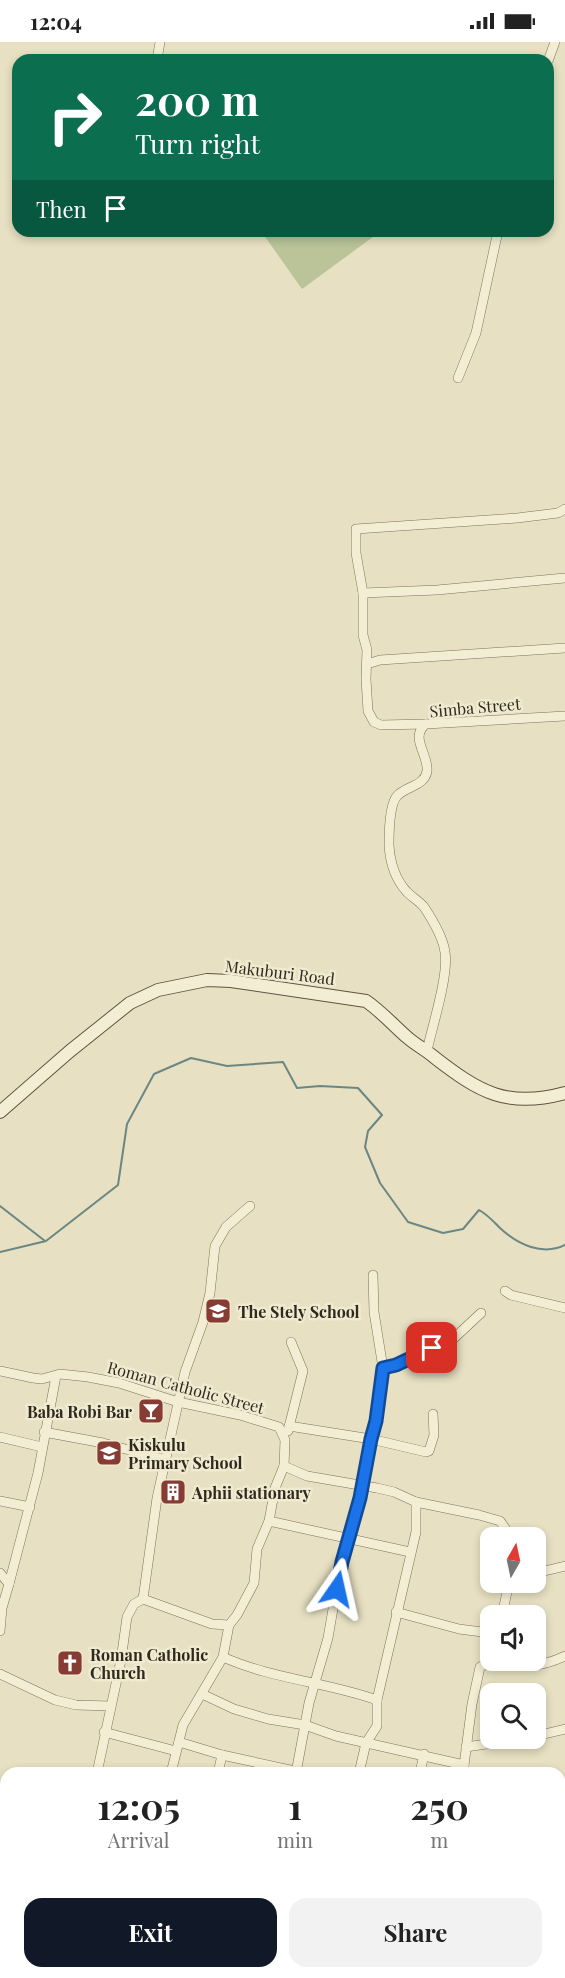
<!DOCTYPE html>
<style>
body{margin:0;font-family:"Playfair Display",serif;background:#f2f2f2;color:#222;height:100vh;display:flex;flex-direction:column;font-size:22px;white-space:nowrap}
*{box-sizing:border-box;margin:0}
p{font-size:20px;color:#767676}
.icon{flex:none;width:33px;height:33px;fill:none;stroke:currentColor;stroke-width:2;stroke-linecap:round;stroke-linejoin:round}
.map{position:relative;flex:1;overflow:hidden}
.side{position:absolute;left:0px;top:1725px;width:566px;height:212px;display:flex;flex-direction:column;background:#fff;border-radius:18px 18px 0 0;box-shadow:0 3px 9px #0003}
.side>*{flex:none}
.top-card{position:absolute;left:12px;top:12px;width:542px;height:183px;border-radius:18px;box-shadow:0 3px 9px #0003;background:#0b6e4f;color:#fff;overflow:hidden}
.needle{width:39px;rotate:9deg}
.buttons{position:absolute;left:480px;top:1485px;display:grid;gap:12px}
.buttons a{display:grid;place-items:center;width:66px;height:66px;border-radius:12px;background:#fff;box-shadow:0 3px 9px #0003;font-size:30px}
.pin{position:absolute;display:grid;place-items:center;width:51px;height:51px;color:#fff;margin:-26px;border-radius:12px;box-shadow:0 3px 9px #0006}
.me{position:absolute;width:66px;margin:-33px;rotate:11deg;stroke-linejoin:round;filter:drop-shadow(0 0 4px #0008)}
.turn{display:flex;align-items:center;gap:21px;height:126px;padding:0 24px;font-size:27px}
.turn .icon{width:78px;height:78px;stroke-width:2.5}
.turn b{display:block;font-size:42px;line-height:51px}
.then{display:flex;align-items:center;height:57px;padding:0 24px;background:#0003;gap:12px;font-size:22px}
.eta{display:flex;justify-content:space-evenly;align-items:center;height:102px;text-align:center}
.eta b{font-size:36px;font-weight:700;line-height:42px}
.primary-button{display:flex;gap:12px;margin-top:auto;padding:12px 24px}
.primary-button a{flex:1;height:69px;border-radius:18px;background:#111827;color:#fff;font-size:24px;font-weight:700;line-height:69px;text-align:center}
.primary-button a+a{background:#f2f2f2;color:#222}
.status{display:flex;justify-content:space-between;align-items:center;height:42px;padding:0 30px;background:#fff;direction:ltr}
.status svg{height:16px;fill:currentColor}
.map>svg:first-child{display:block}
.green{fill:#bac498}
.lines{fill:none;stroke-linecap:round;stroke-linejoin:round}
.stream{stroke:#6c8783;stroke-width:2}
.street-casing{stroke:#7f725b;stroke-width:10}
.secondary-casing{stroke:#60533f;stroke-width:14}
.street{stroke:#f3edd4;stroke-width:9}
.secondary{stroke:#f3edd4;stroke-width:12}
.route-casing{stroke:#114b97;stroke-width:15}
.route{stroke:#1a73e8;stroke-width:10}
.labels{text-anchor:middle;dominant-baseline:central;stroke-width:5;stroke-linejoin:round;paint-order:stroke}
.street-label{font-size:16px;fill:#30291e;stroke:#f0ead0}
.poi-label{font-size:16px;font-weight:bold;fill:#30291e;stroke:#f0ead0;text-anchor:start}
</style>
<div class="status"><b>12:04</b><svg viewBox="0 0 49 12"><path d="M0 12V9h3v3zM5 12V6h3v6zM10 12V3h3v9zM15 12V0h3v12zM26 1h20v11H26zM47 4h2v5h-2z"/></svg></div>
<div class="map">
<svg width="565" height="1936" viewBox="0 0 565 1936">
<rect width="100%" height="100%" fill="#e7e0c2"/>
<polygon class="green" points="261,189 381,189 302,247"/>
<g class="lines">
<g class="stream">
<polyline points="0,1164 45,1199"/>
<path d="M0 1210 46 1199 118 1143 127 1082 154 1032 191 1016 227 1024 283 1020 297 1046 320 1044 358 1046 382 1073 368 1089 365 1105 380 1141 408 1180 443 1191 463 1187 479 1168C488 1173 493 1179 500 1186 518 1203 543 1214 565 1203"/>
</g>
<defs>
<g id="street">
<polyline points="157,18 160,0"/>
<polyline points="548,19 555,0"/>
<polyline points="458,336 476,291 498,189"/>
<polyline points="363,551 437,548 565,536"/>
<polyline points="367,622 380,618 565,606"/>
<polyline points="426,682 381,683 374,680 368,669 366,637 367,608 363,593 363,551 356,511 356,487 517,476 558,471 565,467"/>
<path d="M427 1009C432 985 449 933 445 910 443 896 432 877 424 865 419 859 412 855 407 850 395 837 390 820 389 803 389 792 389 763 397 754 406 744 425 744 427 729 429 713 409 695 426 682L565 674"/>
<polyline points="505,1249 511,1253 565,1266"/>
<polyline points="383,1326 396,1323 451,1299 481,1271"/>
<polyline points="0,1329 33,1336 42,1337 60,1332 88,1335 119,1341 178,1360 240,1373 279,1385 285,1398 284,1424 307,1434 377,1446 394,1450 416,1460 479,1473 500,1479 512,1496"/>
<polyline points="289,1384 371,1397 426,1410 429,1409 434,1393 433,1372"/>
<polyline points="288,1389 303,1329 291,1300"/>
<polyline points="44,1390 103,1401 166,1418"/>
<polyline points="0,1395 42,1405"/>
<polyline points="0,1459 30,1465"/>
<polyline points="269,1479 410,1510"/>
<polyline points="0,1531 9,1542 2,1566 0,1589"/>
<polyline points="536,1531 565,1524"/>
<polyline points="9,1542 38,1431 56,1334"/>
<polyline points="143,1557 157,1456 185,1330 203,1280 210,1251 215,1204 226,1185 250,1164"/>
<polyline points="396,1570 459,1587 490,1591"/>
<polyline points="502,1574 509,1540"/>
<path d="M223 1615C272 1637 326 1640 377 1658"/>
<polyline points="0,1632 55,1658 76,1663 110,1664"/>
<polyline points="202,1652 234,1667 268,1677 305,1683 336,1694 464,1723"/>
<polyline points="104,1690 176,1709"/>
<polyline points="536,1694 565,1687"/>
<polyline points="179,1700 222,1713 304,1731"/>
<polyline points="466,1705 527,1696"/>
<polyline points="97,1731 121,1618 127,1575 134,1562 143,1557 212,1582 229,1583 237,1573 254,1541 257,1507 269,1479 275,1446 284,1424"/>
<polyline points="171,1731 183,1683 223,1615 229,1583"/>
<polyline points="218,1731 222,1713"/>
<polyline points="296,1731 309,1661 328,1596 339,1532 360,1456 371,1397 376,1379 383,1326 374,1270 373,1233"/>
<polyline points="359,1731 366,1701 377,1684 377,1658 416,1490 416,1460"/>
<polyline points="420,1731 424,1712"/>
<path d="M463 1731 472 1662 480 1625 486 1622C518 1624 535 1628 565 1614"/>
<polyline points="560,1800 565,1800"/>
<polyline points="560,1896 565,1894"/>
<polyline points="145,1930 147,1936"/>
<polyline points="468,1930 470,1936"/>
<polyline points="0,1932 18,1936"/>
<polyline points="116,1936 117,1930"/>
<polyline points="239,1936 241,1930"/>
<polyline points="323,1936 335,1930"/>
<polyline points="433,1936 445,1930"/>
</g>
<g id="secondary">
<path d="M0 1070 70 1009 130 961 158 948 207 938 231 939 366 959C382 970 394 984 408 996 416 1003 426 1008 434 1015 479 1050 507 1067 565 1051"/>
<polyline points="0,1863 6,1864"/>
<polyline points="48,1936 49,1930"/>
</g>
</defs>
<use href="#street" class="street-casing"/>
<use href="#secondary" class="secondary-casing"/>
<use href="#street" class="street"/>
<use href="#secondary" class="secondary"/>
</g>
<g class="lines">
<defs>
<polyline id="route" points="337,1547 342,1520 360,1456 371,1397 376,1379 383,1326 396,1323 432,1306"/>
</defs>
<use href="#route" class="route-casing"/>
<use href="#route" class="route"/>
</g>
<defs>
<symbol id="school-square" viewBox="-11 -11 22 22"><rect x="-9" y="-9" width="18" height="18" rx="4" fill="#863c33" stroke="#f0ead0"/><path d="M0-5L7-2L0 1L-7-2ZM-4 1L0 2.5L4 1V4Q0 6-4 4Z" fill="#fff"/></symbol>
<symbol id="bar-square" viewBox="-11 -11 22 22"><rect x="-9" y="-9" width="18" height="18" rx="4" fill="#863c33" stroke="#f0ead0"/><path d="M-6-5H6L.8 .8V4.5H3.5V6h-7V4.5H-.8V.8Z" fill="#fff"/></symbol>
<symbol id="building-square" viewBox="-11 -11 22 22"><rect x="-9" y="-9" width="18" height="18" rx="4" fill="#863c33" stroke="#f0ead0"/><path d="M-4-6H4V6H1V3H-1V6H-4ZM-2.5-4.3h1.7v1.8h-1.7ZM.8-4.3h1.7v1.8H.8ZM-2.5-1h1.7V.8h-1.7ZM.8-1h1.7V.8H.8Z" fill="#fff"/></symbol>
<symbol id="church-square" viewBox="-11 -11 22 22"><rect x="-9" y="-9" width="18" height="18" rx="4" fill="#863c33" stroke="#f0ead0"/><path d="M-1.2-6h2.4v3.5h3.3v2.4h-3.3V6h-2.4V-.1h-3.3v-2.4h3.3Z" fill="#fff"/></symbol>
</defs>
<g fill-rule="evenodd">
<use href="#school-square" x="203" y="1254" width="30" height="30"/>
<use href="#bar-square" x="136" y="1354" width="30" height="30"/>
<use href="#school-square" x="94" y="1396" width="30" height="30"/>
<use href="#building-square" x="158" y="1435" width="30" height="30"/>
<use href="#church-square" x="55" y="1606" width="30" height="30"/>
</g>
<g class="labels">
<g class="street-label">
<text transform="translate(475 665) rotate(-5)">Simba Street</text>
<text transform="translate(280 930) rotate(7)">Makuburi Road</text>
<text transform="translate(186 1345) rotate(15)">Roman Catholic Street</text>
</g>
<g class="poi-label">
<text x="238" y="1269">The Stely School</text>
<text x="132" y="1369" text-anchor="end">Baba Robi Bar</text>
<text x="128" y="1402">Kiskulu<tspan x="128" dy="18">Primary School</tspan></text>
<text x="192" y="1450">Aphii stationary</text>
<text x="90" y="1612">Roman Catholic<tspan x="90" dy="18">Church</tspan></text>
</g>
</g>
</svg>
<div class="buttons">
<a><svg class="needle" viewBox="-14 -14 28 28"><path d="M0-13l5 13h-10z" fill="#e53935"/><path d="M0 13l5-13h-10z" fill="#767676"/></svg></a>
<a><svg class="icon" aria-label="sound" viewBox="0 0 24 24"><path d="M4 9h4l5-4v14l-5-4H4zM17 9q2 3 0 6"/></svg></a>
<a><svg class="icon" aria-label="search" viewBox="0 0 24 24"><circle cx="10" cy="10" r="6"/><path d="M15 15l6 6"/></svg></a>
</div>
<div class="pin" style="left:432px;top:1306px;background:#d93025"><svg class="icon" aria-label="arrive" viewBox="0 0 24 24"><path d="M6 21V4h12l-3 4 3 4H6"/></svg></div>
<svg class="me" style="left:337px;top:1547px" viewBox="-20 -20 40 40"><path d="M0-17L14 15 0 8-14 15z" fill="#1a73e8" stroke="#fff" stroke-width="4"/></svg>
<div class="top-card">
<div class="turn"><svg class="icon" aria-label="right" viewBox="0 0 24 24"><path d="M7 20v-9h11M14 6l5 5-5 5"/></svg><div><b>200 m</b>Turn right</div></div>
<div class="then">Then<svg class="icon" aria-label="arrive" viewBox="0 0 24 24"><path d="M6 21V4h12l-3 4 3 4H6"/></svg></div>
</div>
<section class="side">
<div class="eta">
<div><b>12:05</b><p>Arrival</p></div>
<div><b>1</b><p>min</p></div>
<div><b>250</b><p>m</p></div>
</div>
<div class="primary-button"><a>Exit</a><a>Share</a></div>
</section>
</div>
